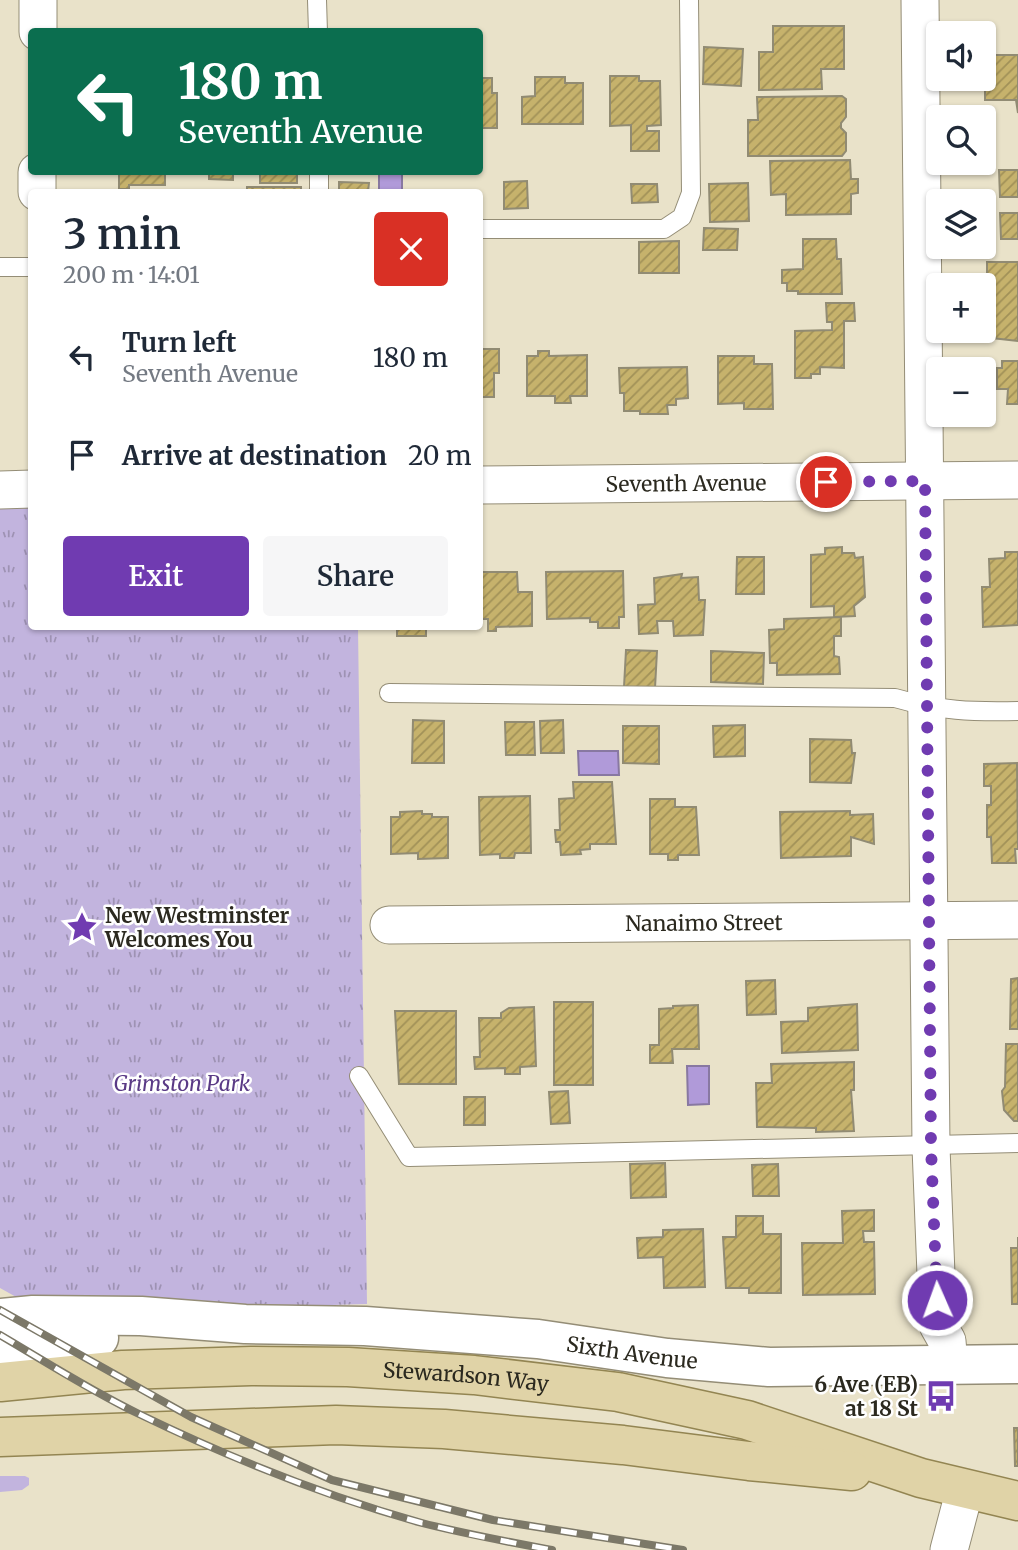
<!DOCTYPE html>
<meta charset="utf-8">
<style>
body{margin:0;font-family:Merriweather,serif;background:#f6f6f7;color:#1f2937;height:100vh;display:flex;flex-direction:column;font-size:26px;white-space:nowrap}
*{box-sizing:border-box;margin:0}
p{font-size:23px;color:#747a83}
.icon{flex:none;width:38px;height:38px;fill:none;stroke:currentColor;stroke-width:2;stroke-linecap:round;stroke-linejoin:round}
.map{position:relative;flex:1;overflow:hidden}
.panel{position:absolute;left:28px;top:189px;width:455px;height:441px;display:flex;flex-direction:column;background:#fff;border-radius:7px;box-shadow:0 2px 5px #0004}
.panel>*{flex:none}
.hud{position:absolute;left:28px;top:28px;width:455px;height:147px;border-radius:7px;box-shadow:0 2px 5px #0004;background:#0b6e4f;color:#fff;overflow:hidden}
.controls{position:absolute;left:926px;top:21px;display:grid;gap:14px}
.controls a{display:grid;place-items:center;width:70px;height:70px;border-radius:7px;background:#fff;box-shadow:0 2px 5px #0004;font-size:35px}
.pin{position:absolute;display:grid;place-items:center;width:60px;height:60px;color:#fff;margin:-30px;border:4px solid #fff;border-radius:50%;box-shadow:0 2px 7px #0007}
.me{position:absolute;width:77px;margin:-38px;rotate:358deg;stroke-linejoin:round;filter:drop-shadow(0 0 5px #0008)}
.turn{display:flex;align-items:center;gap:24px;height:147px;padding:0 35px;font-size:32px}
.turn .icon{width:91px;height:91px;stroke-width:2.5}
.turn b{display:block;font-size:49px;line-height:60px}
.round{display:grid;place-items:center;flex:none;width:74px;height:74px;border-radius:7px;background:#f6f6f7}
.overview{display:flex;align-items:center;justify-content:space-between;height:119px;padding:0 35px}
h1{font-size:42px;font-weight:600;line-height:52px}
.button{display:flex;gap:14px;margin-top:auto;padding:14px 35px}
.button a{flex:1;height:80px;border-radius:7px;background:#703bb1;color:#fff;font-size:28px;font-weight:600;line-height:80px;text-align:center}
.button a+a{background:#f6f6f7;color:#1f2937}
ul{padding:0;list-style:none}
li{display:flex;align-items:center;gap:21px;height:98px;padding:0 35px}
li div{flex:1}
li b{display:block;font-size:26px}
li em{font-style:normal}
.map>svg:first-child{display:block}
.grass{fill:#c2b4de}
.park{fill:url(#park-tufts)}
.water{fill:#b09ad9;stroke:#8878a1;stroke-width:2}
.building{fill:url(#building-hatch);stroke:#918b73;stroke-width:2}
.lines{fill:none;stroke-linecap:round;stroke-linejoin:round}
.service-casing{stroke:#948d76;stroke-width:20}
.minor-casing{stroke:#948d76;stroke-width:39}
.tertiary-casing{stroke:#948d76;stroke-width:41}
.primary-casing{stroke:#938552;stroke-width:41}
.service{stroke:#fff;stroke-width:18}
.minor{stroke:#fff;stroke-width:37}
.tertiary{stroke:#fff;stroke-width:38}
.primary{stroke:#e0d3a7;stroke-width:38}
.rail-casing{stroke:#7c7868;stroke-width:8}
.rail{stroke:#fff;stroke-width:5;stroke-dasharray:16;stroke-linecap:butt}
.route{stroke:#703bb1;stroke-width:12;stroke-dasharray:0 21.6}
.labels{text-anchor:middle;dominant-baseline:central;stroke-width:5;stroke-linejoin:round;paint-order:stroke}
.street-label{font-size:21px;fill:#2b291f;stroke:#fff}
.poi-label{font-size:21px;font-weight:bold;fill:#2b291f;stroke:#fff;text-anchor:start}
.park-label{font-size:21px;font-style:italic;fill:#5a3a86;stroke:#fff}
</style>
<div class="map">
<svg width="1018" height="1550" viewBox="0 0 1018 1550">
<defs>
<pattern id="park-tufts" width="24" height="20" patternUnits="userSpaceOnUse" patternTransform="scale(1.75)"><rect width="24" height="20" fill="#c2b4de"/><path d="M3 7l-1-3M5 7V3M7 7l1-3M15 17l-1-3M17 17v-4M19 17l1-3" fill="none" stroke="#9e92b3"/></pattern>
<pattern id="building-hatch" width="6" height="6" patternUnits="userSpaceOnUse" patternTransform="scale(1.75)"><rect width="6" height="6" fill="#c6b26c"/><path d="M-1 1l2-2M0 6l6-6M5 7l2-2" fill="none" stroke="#a19158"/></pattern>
</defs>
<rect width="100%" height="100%" fill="#e9e2c9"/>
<polygon class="grass" points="0,1476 25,1476 29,1478 29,1485 22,1490 0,1492"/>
<polygon class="park" points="31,489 32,626 358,627 367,1304 45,1313 0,1288 0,490"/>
<g class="water">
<rect x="379" y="172" width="23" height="20"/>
<polygon points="578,751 618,751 619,775 579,775"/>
<polygon points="687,1066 709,1066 709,1104 688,1105"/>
</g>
<g class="building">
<polygon points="773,26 844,26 844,69 821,69 822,89 759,90 759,52 773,52"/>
<polygon points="704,47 743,49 741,86 703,84"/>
<polygon points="985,55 1018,55 1018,113 1016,100 985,100"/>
<polygon points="610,76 639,76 639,81 660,81 661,125 647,126 647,131 659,131 659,151 631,151 631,125 610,126"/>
<polygon points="535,77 565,77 565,83 583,83 583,124 522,124 522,97 535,96"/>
<polygon points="480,78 492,78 492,93 497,93 497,128 480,128"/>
<polygon points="842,96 846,99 846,117 841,123 841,128 846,133 846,151 842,156 748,156 748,120 758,120 757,97"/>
<polygon points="850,160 851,179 858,179 858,193 851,194 851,214 786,215 786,194 771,195 770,161"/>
<polygon points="999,170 1018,170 1018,197 1000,197"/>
<polygon points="119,172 178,172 165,172 165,185 129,185 129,189 119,189"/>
<polygon points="209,172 233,172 233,180 209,179"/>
<rect x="260" y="172" width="37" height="11"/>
<polygon points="527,181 528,208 504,209 504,182"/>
<polygon points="339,182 369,183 368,192 339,192"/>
<polygon points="748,183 749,221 710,222 709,184"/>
<polygon points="631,184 657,184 658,202 632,203"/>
<rect x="247" y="187" width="54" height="5"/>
<polygon points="1000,213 1018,213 1018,239 1001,239"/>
<polygon points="704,228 738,229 737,250 703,250"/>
<polygon points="803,239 836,239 837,259 841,259 842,294 798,294 798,291 787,291 787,283 782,283 782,270 803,269"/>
<polygon points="679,241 679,273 639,273 639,242"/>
<polygon points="987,262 1018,262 1018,341 992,338 992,292 987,292"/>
<polygon points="826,303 854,303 855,321 844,321 844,368 820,367 820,374 811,374 811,378 795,378 795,331 832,330 832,322 827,322"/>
<polygon points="480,349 499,349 499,373 494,373 494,397 480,397"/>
<polygon points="538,351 549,351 549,356 587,355 587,396 570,396 571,403 555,403 555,396 527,396 527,356 538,356"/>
<polygon points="718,356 754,356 754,364 772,364 773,409 744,409 744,403 718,404"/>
<polygon points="1002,361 1018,361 1018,404 1007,404 1008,389 997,389 997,368 1002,368"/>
<polygon points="687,367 688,398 676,399 676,405 667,405 668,414 640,414 640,411 624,411 624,393 620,393 619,368"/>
<polygon points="842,547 842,553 854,553 855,558 863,557 865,597 854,606 855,616 834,617 834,606 811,607 811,555 825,554 825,548"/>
<polygon points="1005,552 1018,552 1018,625 983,627 982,587 990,587 989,559 1005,558"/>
<polygon points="737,557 764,557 764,594 736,594"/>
<polygon points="623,571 624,617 619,617 619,628 598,628 598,622 590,622 590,618 547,619 546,572"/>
<polygon points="480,572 517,572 518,592 532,592 532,626 496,627 496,631 488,631 488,619 480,619"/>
<polygon points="682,574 681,578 698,577 699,600 705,600 703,635 674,636 673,621 657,621 658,633 639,634 638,605 655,604 654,578"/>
<polygon points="841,617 841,636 834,636 834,656 839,657 840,674 777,675 777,663 770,663 769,630 784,629 784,619"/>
<rect x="397" y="626" width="29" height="10"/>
<polygon points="626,650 657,651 655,688 624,687"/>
<polygon points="711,651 764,653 763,684 711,682"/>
<polygon points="413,720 444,721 444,763 412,763"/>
<polygon points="563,720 564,753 541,753 540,721"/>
<polygon points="505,722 534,722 535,755 506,755"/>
<polygon points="745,725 745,756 714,757 713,726"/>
<polygon points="623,726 659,726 659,764 623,763"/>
<polygon points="810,739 851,740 852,753 855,753 851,783 810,782"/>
<polygon points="1017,763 1018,849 1015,849 1016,863 992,863 991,837 987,837 987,805 991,805 991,786 984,786 984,764"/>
<polygon points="573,782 612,782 616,844 590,844 590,849 580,850 581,854 561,855 560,842 556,842 555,830 560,830 559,799 574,798"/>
<polygon points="530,796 531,853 515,853 514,858 500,858 500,854 480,855 479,797"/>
<polygon points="650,799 675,799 675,807 696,807 699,855 678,855 678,860 668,860 668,854 650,854"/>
<polygon points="422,811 422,814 432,814 432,817 448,817 448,858 418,859 418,853 391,854 391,817 400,817 400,812"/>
<polygon points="850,811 850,815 873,814 874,844 851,837 851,856 781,858 780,812"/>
<polygon points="1018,978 1018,1029 1010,1029 1011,979"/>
<polygon points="775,980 776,1014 747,1015 746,981"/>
<rect x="554" y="1002" width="39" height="83"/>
<polygon points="857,1004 858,1050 782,1053 781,1022 808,1021 808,1008"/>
<polygon points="698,1005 699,1049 672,1049 673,1063 650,1063 650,1045 659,1045 659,1009 673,1008 673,1006"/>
<polygon points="534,1007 536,1066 520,1067 520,1074 505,1074 505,1068 475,1069 474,1057 480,1057 479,1018 501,1018 501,1013 509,1008"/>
<polygon points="395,1011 456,1011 456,1084 399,1084"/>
<polygon points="1006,1044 1018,1044 1018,1121 1014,1121 1004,1110 1002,1091 1005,1087"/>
<polygon points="854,1062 854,1090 851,1090 854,1131 816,1132 816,1128 757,1127 756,1083 772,1083 771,1064"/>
<polygon points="568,1091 570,1123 551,1124 549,1092"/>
<rect x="464" y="1097" width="21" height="28"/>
<polygon points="665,1163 666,1197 631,1198 630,1164"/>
<polygon points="778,1164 779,1196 753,1196 752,1165"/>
<polygon points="874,1210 874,1231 863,1231 864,1242 874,1242 875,1294 803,1295 802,1243 843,1243 842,1211"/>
<polygon points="736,1216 763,1216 763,1234 781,1234 781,1293 749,1293 749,1288 726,1288 723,1237 736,1237"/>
<polygon points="703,1229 705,1287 664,1288 663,1257 638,1258 637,1238 663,1237 663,1230"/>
<polygon points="1018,1237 1018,1304 1012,1304 1011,1248 1018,1248"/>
<polygon points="1014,1428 1018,1428 1018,1466 1015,1466"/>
</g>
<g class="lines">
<defs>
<g id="service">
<polyline points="317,0 318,32"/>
<polyline points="319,172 319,192"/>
<polyline points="480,229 664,229 682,217 691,193 689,0"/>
<polyline points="0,267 32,267"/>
<path d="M389 693 895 698C940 711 972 712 1018 711"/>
<polyline points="359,1076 409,1157 1018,1143"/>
</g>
<g id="minor">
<polyline points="920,0 931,1147 938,1325 947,1341 949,1365"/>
<polyline points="38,32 38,0"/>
<polyline points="37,192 37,172"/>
<path id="s1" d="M480 485 1018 480"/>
<polyline points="0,490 32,489"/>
<path id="s2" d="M389 925 1018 920"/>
<polyline points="949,1550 965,1489"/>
</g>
<g id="tertiary">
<path id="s3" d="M0 1318 33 1315 141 1316 245 1324 365 1326 538 1339 667 1358 769 1367 1018 1364"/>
<polyline points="0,1346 99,1338"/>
</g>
<g id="primary">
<path id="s4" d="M0 1382 123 1370 251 1366 348 1367 474 1375 618 1392 747 1420 921 1478 1018 1501"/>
<polyline points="0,1437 336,1425 444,1429 623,1445 749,1461 852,1471"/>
</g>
</defs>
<use href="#service" class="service-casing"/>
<use href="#minor" class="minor-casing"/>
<use href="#tertiary" class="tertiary-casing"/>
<use href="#primary" class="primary-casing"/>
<use href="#service" class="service"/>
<use href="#minor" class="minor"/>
<use href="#tertiary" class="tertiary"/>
<use href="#primary" class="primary"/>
<defs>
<g id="rail">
<polyline points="0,1310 191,1417 332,1480 493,1520 683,1550"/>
<path d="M0 1335C46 1362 91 1391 139 1414 230 1458 325 1496 422 1523 465 1534 509 1542 552 1550"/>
</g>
</defs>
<use href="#rail" class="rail-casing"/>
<use href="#rail" class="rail"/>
</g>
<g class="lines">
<polyline class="route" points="826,482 925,481 931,1147 937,1300"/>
</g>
<defs>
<symbol id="sight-bare" viewBox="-9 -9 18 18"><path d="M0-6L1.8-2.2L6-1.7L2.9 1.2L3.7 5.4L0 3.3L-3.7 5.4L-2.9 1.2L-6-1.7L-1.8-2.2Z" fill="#703bb1" stroke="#fff" stroke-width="2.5" paint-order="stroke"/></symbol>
<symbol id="bus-bare" viewBox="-9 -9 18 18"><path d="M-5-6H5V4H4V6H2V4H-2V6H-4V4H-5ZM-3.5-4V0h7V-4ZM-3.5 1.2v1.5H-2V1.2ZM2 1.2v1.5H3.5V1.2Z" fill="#703bb1" stroke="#fff" stroke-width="2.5" paint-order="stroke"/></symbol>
</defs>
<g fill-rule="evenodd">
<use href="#sight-bare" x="60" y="905" width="44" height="44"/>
<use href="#bus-bare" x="919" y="1374" width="44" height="44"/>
</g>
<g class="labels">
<g class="street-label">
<text stroke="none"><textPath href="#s1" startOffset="206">Seventh Avenue</textPath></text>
<text stroke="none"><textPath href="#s2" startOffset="315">Nanaimo Street</textPath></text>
<text stroke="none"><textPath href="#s3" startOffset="634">Sixth Avenue</textPath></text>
<text stroke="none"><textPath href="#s4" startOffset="467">Stewardson Way</textPath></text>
</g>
<g class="poi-label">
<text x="105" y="915">New Westminster<tspan x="105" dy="24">Welcomes You</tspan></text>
<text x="918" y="1384" text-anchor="end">6 Ave (EB)<tspan x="918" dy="24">at 18 St</tspan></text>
</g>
<g class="park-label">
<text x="182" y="1083">Grimston Park</text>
</g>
</g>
</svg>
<div class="controls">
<a><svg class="icon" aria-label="sound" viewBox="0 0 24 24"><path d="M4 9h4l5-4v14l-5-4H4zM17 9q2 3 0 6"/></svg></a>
<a><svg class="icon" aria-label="search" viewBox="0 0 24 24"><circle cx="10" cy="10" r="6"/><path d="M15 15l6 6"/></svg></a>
<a><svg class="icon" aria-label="layers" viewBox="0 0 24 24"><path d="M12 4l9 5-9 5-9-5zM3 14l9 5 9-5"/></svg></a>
<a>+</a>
<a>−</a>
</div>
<div class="pin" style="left:826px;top:482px;background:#d93025"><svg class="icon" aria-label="arrive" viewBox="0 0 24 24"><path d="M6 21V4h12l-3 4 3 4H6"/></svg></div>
<svg class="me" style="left:937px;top:1300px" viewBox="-20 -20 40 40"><circle r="17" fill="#703bb1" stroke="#fff" stroke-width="3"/><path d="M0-11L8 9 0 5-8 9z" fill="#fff"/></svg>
<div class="hud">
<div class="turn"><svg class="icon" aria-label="left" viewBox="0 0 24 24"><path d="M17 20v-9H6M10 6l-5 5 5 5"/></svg><div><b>180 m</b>Seventh Avenue</div></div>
</div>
<section class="panel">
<div class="overview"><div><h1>3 min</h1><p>200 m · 14:01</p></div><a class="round" style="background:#d93025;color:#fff"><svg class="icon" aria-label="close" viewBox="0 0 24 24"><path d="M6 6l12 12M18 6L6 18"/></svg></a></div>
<ul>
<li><svg class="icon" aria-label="left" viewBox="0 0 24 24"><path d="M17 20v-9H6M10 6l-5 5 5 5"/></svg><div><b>Turn left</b><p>Seventh Avenue</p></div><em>180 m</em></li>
<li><svg class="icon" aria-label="arrive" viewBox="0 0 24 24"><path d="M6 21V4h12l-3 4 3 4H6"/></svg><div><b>Arrive at destination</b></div><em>20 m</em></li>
</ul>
<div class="button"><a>Exit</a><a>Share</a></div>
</section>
</div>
